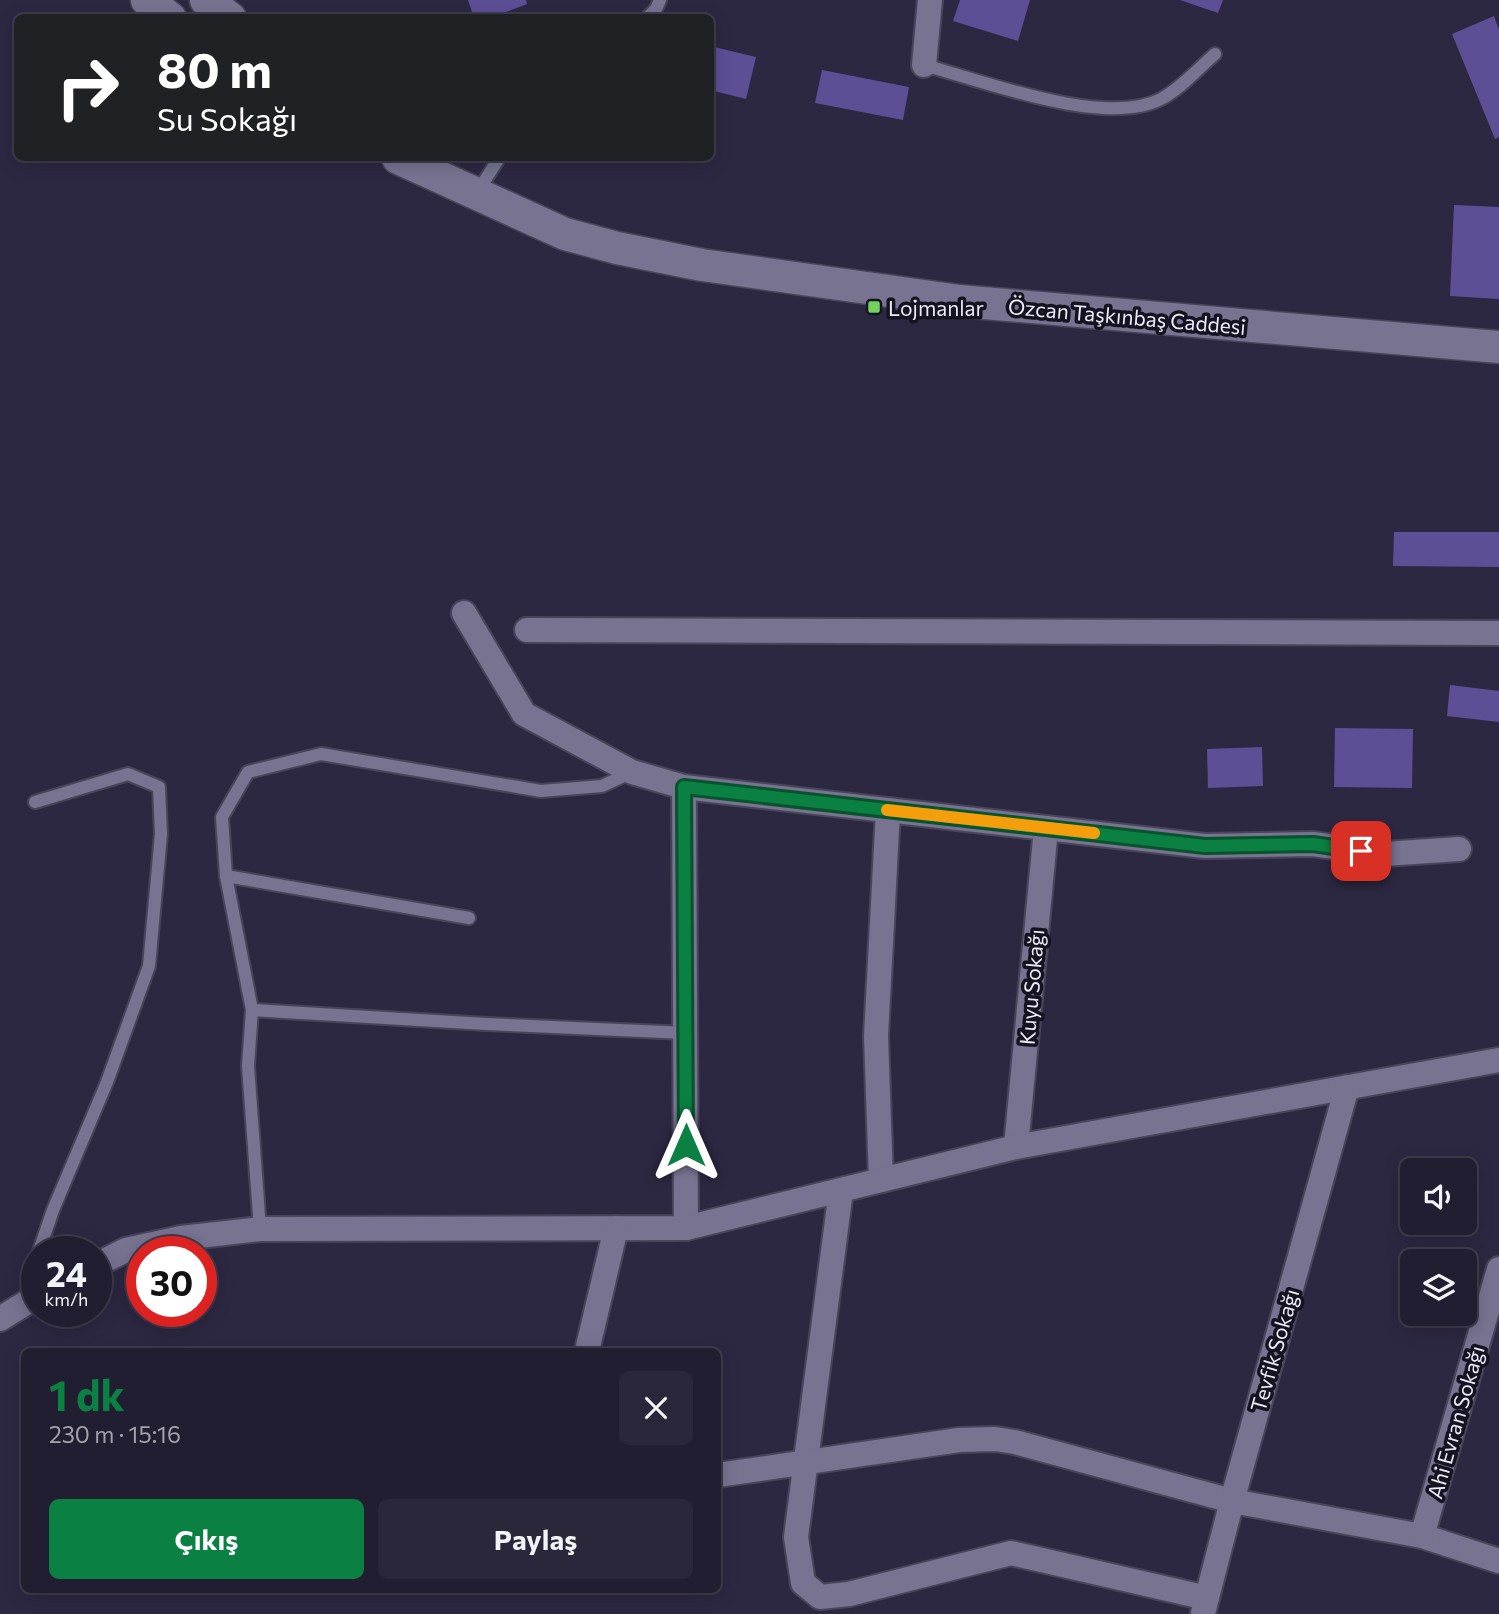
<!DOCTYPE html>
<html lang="tr">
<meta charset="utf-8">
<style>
body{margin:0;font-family:Commissioner,sans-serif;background:#2a273a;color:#f1f3f6;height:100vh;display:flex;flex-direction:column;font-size:26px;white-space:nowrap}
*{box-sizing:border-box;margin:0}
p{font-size:23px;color:#a2a2ac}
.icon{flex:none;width:38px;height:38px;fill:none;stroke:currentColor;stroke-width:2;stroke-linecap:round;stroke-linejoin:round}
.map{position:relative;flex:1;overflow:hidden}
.drawer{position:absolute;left:21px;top:1348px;width:700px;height:245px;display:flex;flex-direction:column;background:#221e32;border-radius:10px;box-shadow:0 4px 18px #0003,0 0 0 2px #3f3c4d}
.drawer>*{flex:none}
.banner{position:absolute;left:14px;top:14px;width:700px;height:147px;border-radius:10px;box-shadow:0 4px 18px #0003,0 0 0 2px #3f3c4d;background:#202124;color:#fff;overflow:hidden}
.buttons{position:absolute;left:1400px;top:1158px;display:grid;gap:14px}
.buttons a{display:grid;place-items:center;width:77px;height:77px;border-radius:10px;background:#221e32;box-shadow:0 4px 18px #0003,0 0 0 2px #3f3c4d;font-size:35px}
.speed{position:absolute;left:21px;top:1236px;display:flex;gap:14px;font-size:35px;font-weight:700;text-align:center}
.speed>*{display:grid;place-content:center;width:91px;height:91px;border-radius:50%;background:#221e32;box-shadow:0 4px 18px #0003,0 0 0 2px #3f3c4d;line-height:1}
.speed small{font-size:18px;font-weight:400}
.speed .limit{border:10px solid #d22;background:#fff;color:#111}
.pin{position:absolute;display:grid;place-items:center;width:60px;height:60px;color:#fff;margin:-30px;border-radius:14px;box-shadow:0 4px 10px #0006}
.me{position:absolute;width:77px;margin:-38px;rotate:0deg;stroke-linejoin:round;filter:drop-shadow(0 0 5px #0008)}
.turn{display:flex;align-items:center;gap:24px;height:147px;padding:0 28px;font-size:32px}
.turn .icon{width:91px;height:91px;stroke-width:2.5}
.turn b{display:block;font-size:49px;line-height:60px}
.round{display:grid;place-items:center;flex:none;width:74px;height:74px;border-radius:10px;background:#2a273a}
.overview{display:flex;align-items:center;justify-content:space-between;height:119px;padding:0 28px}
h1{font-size:42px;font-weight:700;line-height:52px;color:#0b8043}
.cta{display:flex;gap:14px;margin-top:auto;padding:14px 28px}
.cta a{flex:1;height:80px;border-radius:10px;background:#0b8043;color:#fff;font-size:28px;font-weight:700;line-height:80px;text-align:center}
.cta a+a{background:#2a273a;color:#f1f3f6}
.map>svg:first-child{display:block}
.building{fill:#5d4f96}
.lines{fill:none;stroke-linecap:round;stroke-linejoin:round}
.service-casing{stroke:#48455a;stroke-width:16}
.minor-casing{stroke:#48455a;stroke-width:28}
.tertiary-casing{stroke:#48455a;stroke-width:35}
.service{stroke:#777391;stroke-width:12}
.minor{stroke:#777391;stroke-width:24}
.tertiary{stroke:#777391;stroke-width:32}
.route-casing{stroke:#07532c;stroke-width:18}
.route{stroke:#0b8043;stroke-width:12}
.slow{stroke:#f59e0b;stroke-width:12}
.poi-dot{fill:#73d25c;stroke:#15131f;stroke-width:2.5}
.labels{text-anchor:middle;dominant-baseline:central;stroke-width:7;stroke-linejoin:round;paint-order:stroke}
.poi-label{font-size:21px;fill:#ebe9fa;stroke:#15131f;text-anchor:start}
.street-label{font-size:21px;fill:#ebe9fa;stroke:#15131f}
</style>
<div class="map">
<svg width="1499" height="1614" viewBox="0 0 1499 1614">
<rect width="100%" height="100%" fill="#2d2842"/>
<g class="building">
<polygon points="468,0 526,0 527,4 490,18 474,18"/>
<polygon points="960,0 1030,0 1018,41 953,21"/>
<polygon points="1180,0 1223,0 1218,13"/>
<polygon points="1494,16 1499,30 1499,137 1495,139 1452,34"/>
<polygon points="710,46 756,57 746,99 710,90"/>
<polygon points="822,70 909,87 903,120 815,103"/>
<polygon points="1454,205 1499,207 1499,299 1450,296"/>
<polygon points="1394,532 1499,532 1499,567 1393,566"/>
<polygon points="1450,685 1499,691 1499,722 1447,716"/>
<polygon points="1335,728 1413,729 1412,788 1334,787"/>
<polygon points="1262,747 1263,786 1208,788 1207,749"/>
</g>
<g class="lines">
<defs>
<g id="service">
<polyline points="647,18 656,9 660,0"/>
<path d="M924 65C983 81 1105 128 1161 99 1180 89 1198 69 1215 54"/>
<polyline points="477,193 499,158"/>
<polyline points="35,802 128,774 159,787 161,834 149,966 107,1082 53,1210 39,1251"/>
<polyline points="226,876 469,918"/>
<polyline points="252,1010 486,1024 686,1033"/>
<polyline points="260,1229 248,1066 252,1010 226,876 222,817 248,772 321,754 541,791 602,786 632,772"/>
</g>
<g id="minor">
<polyline points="924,65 930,0"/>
<polyline points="464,613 524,714 632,772 684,787 686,1228"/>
<polyline points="527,630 1499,633"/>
<polyline points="684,787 1205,846 1313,844 1384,854 1459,849"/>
<polyline points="1016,1147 1046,828"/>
<polyline points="881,1180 876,1036 888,810"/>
<polyline points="841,1190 796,1537 803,1583 820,1597 849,1594 1011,1553 1207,1598"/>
<polyline points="96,1265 126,1250 181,1238 260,1229 686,1228 1016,1147 1499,1060"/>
<polyline points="0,1319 37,1296"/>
<polyline points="587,1351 616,1228"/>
<polyline points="718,1475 959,1440 995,1439 1015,1442 1232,1501 1422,1536 1499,1561"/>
<polyline points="1422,1536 1499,1269"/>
<polyline points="1203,1613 1232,1501 1347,1087"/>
</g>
<g id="tertiary">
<polyline points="147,0 170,18"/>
<polyline points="206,0 230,18"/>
<polyline points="398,158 565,234 617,248 702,265 960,301 1499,347"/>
</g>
</defs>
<use href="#service" class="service-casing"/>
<use href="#minor" class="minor-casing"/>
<use href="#tertiary" class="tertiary-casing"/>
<use href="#service" class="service"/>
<use href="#minor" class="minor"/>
<use href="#tertiary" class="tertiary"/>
</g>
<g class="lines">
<defs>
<polyline id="route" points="686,1145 684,787 1205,846 1313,844 1361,851"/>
</defs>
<use href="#route" class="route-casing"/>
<use href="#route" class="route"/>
<polyline class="slow" points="887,810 1094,833"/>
</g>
<rect class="poi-dot" x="867" y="300" width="14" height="14" rx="3.5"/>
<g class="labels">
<g class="poi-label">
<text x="888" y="307">Lojmanlar</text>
</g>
<g class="street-label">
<text transform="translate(1127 316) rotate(5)">Özcan Taşkınbaş Caddesi</text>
<text transform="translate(1031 987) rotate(-85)">Kuyu Sokağı</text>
<text transform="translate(1274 1350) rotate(-74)">Tevfik Sokağı</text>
<text transform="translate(1455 1422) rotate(-74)">Ahi Evran Sokağı</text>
</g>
</g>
</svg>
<div class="buttons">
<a><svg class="icon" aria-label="sound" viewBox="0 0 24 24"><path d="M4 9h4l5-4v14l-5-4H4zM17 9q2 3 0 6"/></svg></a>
<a><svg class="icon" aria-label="layers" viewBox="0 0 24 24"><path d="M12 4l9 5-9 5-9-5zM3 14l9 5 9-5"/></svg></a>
</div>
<div class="speed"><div>24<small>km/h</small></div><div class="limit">30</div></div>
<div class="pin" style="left:1361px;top:851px;background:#d93025"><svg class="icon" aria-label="arrive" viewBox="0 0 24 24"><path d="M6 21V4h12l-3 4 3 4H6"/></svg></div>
<svg class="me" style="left:686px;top:1145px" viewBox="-20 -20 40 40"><path d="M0-17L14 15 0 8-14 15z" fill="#0b8043" stroke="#fff" stroke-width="4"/></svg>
<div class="banner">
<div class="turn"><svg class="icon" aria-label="right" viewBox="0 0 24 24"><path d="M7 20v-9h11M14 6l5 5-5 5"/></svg><div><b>80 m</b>Su Sokağı</div></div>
</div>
<section class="drawer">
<div class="overview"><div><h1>1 dk</h1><p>230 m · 15:16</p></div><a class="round"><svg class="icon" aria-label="close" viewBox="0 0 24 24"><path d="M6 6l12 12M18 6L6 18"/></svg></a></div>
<div class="cta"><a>Çıkış</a><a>Paylaş</a></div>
</section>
</div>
